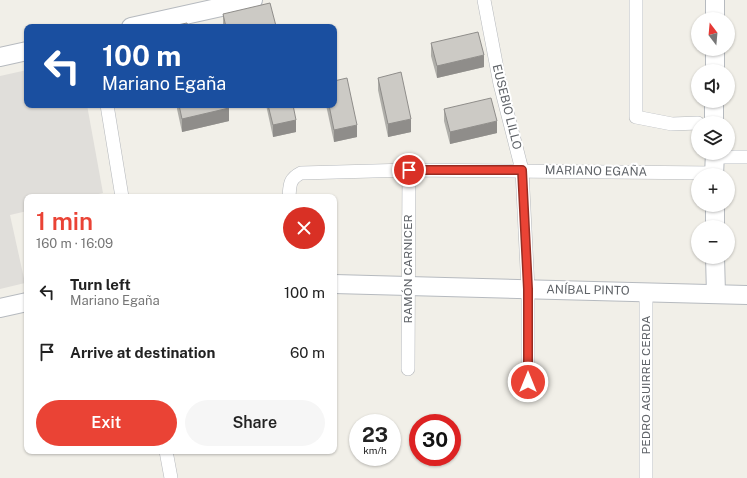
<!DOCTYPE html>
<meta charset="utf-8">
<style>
body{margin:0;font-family:"Public Sans",sans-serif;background:#f6f6f6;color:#222;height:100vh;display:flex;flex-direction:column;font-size:15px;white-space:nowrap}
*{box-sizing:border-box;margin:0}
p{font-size:13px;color:#767676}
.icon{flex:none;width:22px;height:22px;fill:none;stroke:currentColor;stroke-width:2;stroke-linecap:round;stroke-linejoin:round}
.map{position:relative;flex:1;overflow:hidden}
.side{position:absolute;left:24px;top:194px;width:313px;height:260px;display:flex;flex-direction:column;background:#fff;border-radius:8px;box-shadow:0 1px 3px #0004}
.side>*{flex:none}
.hud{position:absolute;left:24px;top:24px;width:313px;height:84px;border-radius:8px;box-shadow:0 1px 3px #0004;background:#1a4fa0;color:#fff;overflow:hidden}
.needle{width:26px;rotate:344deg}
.tools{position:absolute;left:691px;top:12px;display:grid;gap:8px}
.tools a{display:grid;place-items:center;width:44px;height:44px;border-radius:50%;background:#fff;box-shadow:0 1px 3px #0004;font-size:20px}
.speed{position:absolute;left:349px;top:414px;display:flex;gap:8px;font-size:20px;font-weight:700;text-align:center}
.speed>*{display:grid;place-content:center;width:52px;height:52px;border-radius:50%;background:#fff;box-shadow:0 1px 3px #0004;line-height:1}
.speed small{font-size:10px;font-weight:400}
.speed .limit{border:6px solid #d22;background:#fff;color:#111}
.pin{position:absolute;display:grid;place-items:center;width:34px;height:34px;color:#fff;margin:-17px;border:2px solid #fff;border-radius:50%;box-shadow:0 1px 4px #0007}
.me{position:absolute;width:44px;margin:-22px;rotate:0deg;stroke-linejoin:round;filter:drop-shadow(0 0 3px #0008)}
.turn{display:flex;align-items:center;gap:14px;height:84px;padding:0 12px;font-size:18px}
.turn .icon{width:52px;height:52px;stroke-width:2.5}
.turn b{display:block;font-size:28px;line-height:34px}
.round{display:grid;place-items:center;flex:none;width:42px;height:42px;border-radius:21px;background:#f6f6f6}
.head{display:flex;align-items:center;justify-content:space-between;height:68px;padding:0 12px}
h1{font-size:24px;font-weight:600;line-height:30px;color:#ea4335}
.cta{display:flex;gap:8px;margin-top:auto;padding:8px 12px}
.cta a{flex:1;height:46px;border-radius:24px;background:#ea4335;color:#fff;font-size:16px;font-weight:600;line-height:46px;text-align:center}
.cta a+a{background:#f6f6f6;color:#222}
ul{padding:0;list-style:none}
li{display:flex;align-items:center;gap:12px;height:60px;padding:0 12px}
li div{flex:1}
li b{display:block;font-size:15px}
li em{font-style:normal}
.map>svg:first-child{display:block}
.industrial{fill:#e0deda}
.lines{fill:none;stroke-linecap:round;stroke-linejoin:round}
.street-casing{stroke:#b5b8bc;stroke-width:14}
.secondary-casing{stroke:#b6babf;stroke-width:20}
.street{stroke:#fff;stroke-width:13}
.secondary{stroke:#fff;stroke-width:18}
.wall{fill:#afaea9}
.shaded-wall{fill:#8f8d8a}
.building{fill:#cccac5;stroke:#8f8d8a}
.route-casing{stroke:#982c22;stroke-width:10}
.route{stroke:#ea4335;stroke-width:7}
.labels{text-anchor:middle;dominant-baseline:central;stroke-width:4;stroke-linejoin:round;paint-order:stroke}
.street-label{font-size:12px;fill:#5f6368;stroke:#fff}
</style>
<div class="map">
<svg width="747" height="478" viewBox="0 0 747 478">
<rect width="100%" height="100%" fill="#f1efe8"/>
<polygon class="industrial" points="27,70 27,105 87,105 103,193 85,197 27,197 27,211 10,215 25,283 0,289 0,76"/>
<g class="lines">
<defs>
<g id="street">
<polyline points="484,0 500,84 522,170 528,289 528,382"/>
<polyline points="636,0 636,117 672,124 698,123"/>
<polyline points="107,105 122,197"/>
<polyline points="715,157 747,157"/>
<path d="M289 197C290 185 289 179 301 173L409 170 714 173"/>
<polyline points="646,292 646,478"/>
<polyline points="408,369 409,170"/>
<polyline points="166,451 171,478"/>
</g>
<g id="secondary">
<polyline points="715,0 715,19"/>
<polyline points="131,27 253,0"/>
<polyline points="0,57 27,51"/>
<polyline points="715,71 715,49"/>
<polyline points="714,123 714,101"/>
<polyline points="714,175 715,153"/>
<polyline points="715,205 715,227"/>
<polyline points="715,257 716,294"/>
<polyline points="334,284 747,295"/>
<polyline points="0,308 27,302"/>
</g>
</defs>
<use href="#street" class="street-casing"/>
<use href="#secondary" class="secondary-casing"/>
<use href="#street" class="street"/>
<use href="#secondary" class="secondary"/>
</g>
<g class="wall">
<polygon points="223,14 276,27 223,27"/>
<polygon points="431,43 484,67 437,78 431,56"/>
<polygon points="378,78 411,132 388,137 378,90"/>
<polygon points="177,105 228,105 229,121 182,132 177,109"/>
<polygon points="266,105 293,105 296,132 273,137"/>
<polygon points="326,105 334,105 357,137 334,142"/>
<polygon points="444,109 497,133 450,144 444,121"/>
</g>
<g class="shaded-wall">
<polygon points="484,55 484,67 437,78 437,66"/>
<polygon points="229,108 229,121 182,132 182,119"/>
<polygon points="411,119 411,132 388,137 388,124"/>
<polygon points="296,120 296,132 273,137 273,125"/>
<polygon points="497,121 497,133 450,144 450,132"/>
<polygon points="357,125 357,137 334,142 334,130"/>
</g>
<g class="building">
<polygon points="270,3 276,26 273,27 226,27 223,14"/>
<polygon points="187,23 188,27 168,27"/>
<polygon points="478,32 484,55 437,66 431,43"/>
<polygon points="401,72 411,119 388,124 378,78"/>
<polygon points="347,78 357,125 334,130 329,105 334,105 334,81"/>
<polygon points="491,98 497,121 450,132 444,109"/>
<polygon points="179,105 228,105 229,108 182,119"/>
<polygon points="268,105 293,105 296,120 273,125"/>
</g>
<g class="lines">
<defs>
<polyline id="route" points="409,170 522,170 528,289 528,382"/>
</defs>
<use href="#route" class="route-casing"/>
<use href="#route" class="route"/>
</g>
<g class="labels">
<g class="street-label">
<text transform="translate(507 107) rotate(76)">EUSEBIO LILLO</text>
<text transform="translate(596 171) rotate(1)">MARIANO EGAÑA</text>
<text transform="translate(408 269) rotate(-90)">RAMÓN CARNICER</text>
<text transform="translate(588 290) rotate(1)">ANÍBAL PINTO</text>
<text transform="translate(646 385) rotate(-90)">PEDRO AGUIRRE CERDA</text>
</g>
</g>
</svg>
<div class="tools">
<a><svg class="needle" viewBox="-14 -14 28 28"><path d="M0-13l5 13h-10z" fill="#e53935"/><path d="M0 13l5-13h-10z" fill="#767676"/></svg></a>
<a><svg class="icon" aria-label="sound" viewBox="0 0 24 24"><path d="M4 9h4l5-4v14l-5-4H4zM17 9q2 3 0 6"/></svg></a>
<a><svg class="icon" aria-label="layers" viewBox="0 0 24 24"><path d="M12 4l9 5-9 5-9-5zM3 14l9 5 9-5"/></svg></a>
<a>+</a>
<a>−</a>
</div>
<div class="speed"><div>23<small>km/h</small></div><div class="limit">30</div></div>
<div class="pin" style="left:409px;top:170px;background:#d93025"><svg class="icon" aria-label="arrive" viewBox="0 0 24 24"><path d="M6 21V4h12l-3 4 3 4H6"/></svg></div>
<svg class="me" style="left:528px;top:382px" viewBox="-20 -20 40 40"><circle r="17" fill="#ea4335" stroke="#fff" stroke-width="3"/><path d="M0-11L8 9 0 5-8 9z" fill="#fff"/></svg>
<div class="hud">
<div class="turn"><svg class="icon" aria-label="left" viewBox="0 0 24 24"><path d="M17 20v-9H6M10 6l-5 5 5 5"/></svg><div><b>100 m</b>Mariano Egaña</div></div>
</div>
<section class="side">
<div class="head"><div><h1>1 min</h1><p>160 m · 16:09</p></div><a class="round" style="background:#d93025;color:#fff"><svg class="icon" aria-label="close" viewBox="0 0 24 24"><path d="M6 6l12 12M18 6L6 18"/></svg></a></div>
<ul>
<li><svg class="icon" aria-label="left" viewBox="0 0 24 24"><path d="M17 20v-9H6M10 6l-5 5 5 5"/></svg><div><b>Turn left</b><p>Mariano Egaña</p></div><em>100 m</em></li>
<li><svg class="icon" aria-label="arrive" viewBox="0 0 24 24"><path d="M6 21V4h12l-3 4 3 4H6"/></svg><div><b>Arrive at destination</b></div><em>60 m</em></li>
</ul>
<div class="cta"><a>Exit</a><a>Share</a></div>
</section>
</div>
